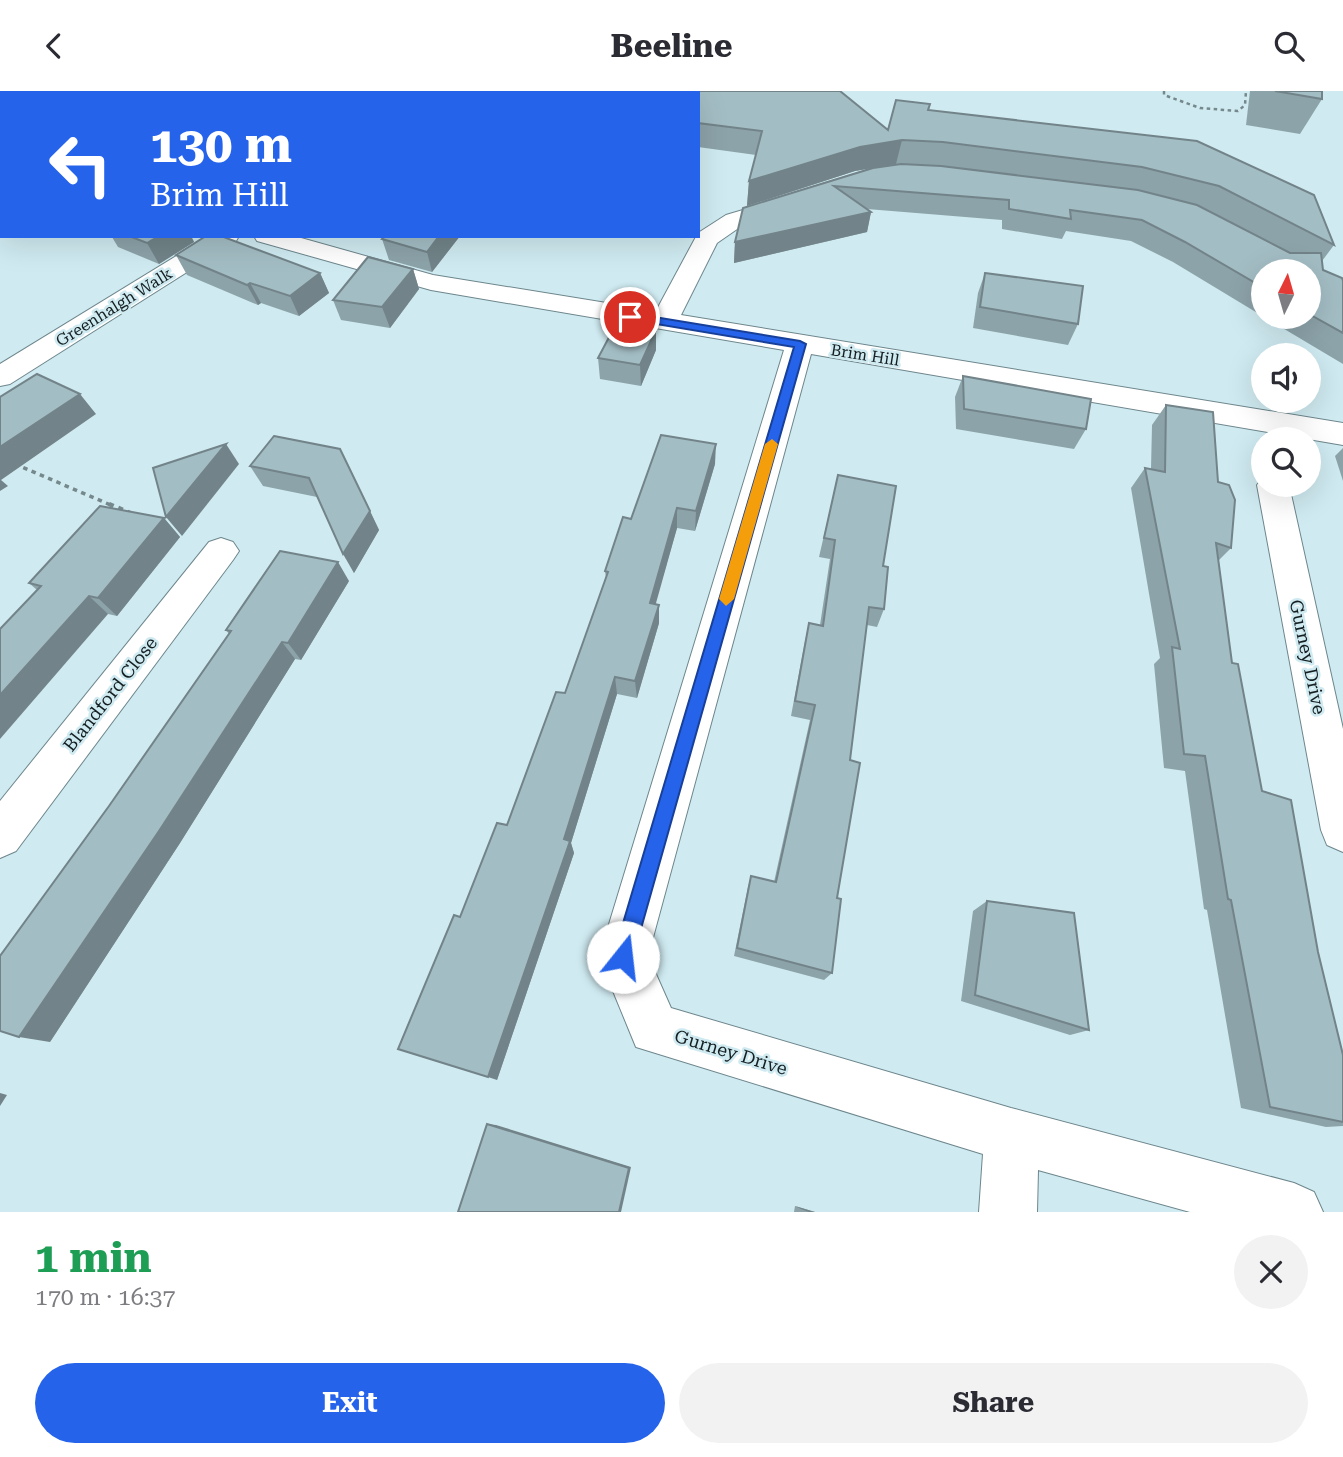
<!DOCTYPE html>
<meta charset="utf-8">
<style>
body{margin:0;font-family:"Roboto Serif",serif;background:#f2f2f3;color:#2b2b33;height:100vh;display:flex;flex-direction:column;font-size:26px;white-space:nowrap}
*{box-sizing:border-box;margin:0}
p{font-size:23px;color:#7c7c81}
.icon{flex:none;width:38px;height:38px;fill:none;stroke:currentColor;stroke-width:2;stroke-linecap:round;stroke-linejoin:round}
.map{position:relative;height:1121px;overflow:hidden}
.sheet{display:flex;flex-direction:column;background:#fff;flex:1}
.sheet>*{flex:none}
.guide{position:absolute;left:0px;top:0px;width:700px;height:147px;box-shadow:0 7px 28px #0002;background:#2563eb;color:#fff;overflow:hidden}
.needle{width:46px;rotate:5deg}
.buttons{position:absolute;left:1251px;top:168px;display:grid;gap:14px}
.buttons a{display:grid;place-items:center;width:70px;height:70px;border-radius:50%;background:#fff;box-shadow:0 7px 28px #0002;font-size:35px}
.pin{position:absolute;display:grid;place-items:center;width:60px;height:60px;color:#fff;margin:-30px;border:4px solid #fff;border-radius:50%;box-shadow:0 2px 7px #0007}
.me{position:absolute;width:77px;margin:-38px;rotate:16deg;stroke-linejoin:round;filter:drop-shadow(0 0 5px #0008)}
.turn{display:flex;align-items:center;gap:24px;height:147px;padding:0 35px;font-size:32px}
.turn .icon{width:91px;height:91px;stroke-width:2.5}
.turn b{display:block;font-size:49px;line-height:60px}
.round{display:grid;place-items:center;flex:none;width:74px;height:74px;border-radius:37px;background:#f2f2f3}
.summary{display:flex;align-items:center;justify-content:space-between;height:119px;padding:0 35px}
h1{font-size:42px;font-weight:700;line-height:52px;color:#1e9e55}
.cta{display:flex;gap:14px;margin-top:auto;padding:14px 35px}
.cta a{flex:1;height:80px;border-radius:42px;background:#2563eb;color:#fff;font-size:28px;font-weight:700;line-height:80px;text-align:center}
.cta a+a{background:#f2f2f3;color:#2b2b33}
header{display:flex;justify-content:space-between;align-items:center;height:91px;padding:0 35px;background:#fff;font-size:32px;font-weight:700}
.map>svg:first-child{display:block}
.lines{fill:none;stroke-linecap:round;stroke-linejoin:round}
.street-casing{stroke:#6d868c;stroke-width:2}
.path-far2{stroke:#75888c;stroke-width:2.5;stroke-dasharray:3.5 3.5;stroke-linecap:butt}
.path-far1{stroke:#75888c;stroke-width:3.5;stroke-dasharray:4.5 4.5;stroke-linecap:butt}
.path{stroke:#75888c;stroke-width:4.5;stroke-dasharray:5 5;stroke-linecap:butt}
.street{fill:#fff;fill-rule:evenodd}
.wall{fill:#8ca3a9}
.shaded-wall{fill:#728489}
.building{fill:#a3bdc4;stroke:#728489;stroke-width:2}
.route{fill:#2563eb;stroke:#184099;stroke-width:2}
.slow{fill:#f59e0b}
.labels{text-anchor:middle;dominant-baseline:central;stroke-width:5;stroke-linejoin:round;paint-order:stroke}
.far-street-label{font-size:16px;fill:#151f21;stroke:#cfeaf1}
.street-label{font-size:18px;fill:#151f21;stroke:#cfeaf1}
</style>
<header><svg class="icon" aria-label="back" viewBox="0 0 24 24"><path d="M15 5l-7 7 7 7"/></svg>Beeline<svg class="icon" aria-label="search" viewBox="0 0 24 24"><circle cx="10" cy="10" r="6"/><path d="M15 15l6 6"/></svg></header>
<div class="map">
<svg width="1343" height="1121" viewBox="0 0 1343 1121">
<rect width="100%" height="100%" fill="#cfeaf1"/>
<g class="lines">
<defs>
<g id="street">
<polygon points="790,105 798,107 802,112 798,117 743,134 717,152 681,224 1343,332 1343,354 811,263 648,865 671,917 1011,1017 1294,1092 1314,1101 1323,1121 1190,1121 1038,1079 1037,1121 979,1121 983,1063 636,956 599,866 784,259 431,199 257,150 254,145 294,145 433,184 656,220 698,142 726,124"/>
<polygon points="209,145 239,145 236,150 10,293 0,295 0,273"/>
<polygon points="1264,385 1264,394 1289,394 1343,638 1343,761 1327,754 1321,739 1257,394"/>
<polygon points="221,447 233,451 239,460 233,469 16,760 0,767 0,710 209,451"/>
</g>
</defs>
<use href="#street" class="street-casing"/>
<polyline class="path-far2" points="1164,0 1164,4 1200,17 1238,20 1245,14 1246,0"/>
<polyline class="path-far1" points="15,373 113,415"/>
<polyline class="path" points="109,413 130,422"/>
<use href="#street" class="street"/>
</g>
<g class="wall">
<polygon points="426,0 840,0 888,39 896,9 930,13 929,19 1197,50 1314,104 1334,154 1322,170 1323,179 1342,187 1343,190 1343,273 1264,226 1309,226 1309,180 1264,180 1264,226 1173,171 1131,150 1066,140 1062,148 1002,138 1002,129 867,118 871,121 867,141 734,172 735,151 743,117 867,78 855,80 747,115 749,90 756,64 698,56 698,2 424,2"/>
<polygon points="1250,0 1322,0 1322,8 1300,43 1246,34"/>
<polygon points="0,61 2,62 2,128 0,127"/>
<polygon points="106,145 191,145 194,151 159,173 118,156 112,146"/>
<polygon points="385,145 460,145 432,181 389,169 382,148"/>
<polygon points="176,164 320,182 329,202 299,225 261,212 258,214 187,184"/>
<polygon points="413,178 419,198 390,237 341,229 333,209"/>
<polygon points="985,182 1078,233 1068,254 973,237 978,202"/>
<polygon points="656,239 656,259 641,295 600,288 598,267"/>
<polygon points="963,285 1086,338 1074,358 956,338 955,306"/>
<polygon points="1166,314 1218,391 1231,457 1218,470 1232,572 1262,700 1318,861 1343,964 1343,1035 1326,1036 1241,1017 1207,819 1204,818 1185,680 1164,677 1154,573 1160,567 1131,397 1145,377 1151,378 1152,334"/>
<polygon points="1343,357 1343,390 1335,365"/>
<polygon points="340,358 379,439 354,482 317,406 263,395 250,375"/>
<polygon points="715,373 695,440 677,437 655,513 659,514 659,532 637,607 617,603 571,752 574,762 497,989 460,826 507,734 565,602 606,487 605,480 631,428"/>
<polygon points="838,384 883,475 884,518 877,536 867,534 850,669 837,807 832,882 824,889 734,865 748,796 751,785 774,791 810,629 791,625 805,550 809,532 820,534 830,468 819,466"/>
<polygon points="164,427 180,446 117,525 108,523 37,499 29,492"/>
<polygon points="349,490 301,569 295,568 180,752 50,951 109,715 229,543 226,539"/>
<polygon points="987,810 1089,939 1070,944 961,910 973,820"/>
<polygon points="795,1115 815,1121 794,1121"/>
</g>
<g class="shaded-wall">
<polygon points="313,0 369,0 365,2 309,2"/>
<polygon points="0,30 2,33 2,50 0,57"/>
<polygon points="902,49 896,73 855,80 747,115 749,90 860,56"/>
<polygon points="871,121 867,141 734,172 735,151"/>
<polygon points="159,145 191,145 194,151 159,173 147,152"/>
<polygon points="439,145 460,145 432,181 427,161"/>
<polygon points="413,178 419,198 390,237 382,216"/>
<polygon points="320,182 329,202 299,225 290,205"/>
<polygon points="250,192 261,212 258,214 247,194"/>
<polygon points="656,239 656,259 641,295 640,274"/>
<polygon points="80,303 96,323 1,389 8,395 0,400 0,356"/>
<polygon points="226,353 239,373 182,445 166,426"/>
<polygon points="716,353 715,373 695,440 696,420"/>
<polygon points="677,417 677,437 651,530 650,512"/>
<polygon points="370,420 379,439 354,482 343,463"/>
<polygon points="164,427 180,446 117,525 98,507"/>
<polygon points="338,471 349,490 301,569 288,552"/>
<polygon points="89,505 108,523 0,648 0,604"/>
<polygon points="659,514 659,532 637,607 635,590"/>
<polygon points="282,551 295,568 180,752 50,951 19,946"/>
<polygon points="615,586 617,603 571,752 574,762 497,989 488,986"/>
<polygon points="0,1002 7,1004 0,1015"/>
<polygon points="487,1033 496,1034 631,1076 621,1121 619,1121"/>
<polygon points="795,1115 815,1121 809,1121 801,1118"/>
</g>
<g class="building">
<polygon points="90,0 313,0 309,2 85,2"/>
<polygon points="426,0 840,0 888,39 896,9 930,13 928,19 1197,50 1314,104 1334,154 1219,95 1142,76 943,51 902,49 860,56 749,90 762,40 698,32 698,2 424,2"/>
<polygon points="1275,0 1322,0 1322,8"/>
<polygon points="0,61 2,62 2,110 0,110"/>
<polygon points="901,73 941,75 1138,99 1197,114 1290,162 1321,162 1323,179 1342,187 1343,190 1343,242 1309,223 1309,180 1264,180 1264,197 1185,151 1142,129 1070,119 1071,128 1009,118 1009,109 834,95 871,121 735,151 743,117 873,77"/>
<polygon points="129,145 159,145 147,152"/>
<polygon points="206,145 221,145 320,182 290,205 250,192 247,194 176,164"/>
<polygon points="385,145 439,145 427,161 382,148"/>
<polygon points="368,166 413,178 382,216 333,209"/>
<polygon points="985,182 1083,195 1078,233 980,216"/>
<polygon points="616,233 656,239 640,274 598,267"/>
<polygon points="37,283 80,303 0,356 0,306"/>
<polygon points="963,285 1091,308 1086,338 964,318"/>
<polygon points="1166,314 1213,321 1218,391 1229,394 1235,409 1231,457 1216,452 1232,572 1238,573 1262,700 1291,709 1318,861 1343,964 1343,1031 1270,1016 1231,809 1228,808 1205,665 1184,663 1172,556 1180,558 1145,377 1165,381"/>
<polygon points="661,344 716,353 696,420 677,417 650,512 659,514 635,590 615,586 564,748 570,750 488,986 398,958 454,824 460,826 497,732 507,734 556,601 565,602 608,481 605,480 623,426 631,428"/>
<polygon points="274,345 340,358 370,420 343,463 309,387 250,375"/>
<polygon points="226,353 166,426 153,377"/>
<polygon points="838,384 896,395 883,475 888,476 884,518 869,516 850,669 860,672 837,807 841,808 832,882 737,857 751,785 776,791 815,614 795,610 809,532 823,535 835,449 824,447"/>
<polygon points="100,415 164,427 98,507 89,505 0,604 0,538 41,495 29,492"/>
<polygon points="280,460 338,471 288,552 282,551 159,740 19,946 0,940 0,865 109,715 231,540 226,539"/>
<polygon points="987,810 1074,822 1089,939 975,904"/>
<polygon points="487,1033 629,1077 619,1121 458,1121"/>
</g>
<polygon class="route" points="630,222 800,250 806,253 633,866 630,873 623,876 616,873 613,866 794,256 626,228 626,223"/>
<polygon class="slow" points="772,348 778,353 734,508 726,515 719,508 765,353"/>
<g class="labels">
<g class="far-street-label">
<text transform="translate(114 216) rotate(-32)">Greenhalgh Walk</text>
<text transform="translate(865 264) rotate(9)">Brim Hill</text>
</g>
<g class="street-label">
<text transform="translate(1308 566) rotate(78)">Gurney Drive</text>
<text transform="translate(110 603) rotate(-52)">Blandford Close</text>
<text transform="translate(731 961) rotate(17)">Gurney Drive</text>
</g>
</g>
</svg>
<div class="buttons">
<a><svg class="needle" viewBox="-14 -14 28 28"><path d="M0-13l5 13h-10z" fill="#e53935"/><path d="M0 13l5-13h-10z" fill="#7c7c81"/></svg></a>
<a><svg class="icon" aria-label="sound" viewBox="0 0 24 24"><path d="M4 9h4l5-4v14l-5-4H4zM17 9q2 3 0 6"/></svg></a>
<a><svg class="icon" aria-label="search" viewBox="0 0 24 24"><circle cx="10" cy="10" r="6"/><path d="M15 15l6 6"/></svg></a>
</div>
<div class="pin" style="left:630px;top:226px;background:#d93025"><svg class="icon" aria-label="arrive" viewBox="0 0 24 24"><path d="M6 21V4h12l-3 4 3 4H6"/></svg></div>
<svg class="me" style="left:623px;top:866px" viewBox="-20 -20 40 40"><circle r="19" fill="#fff"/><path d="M0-13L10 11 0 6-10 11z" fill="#2563eb"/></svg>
<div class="guide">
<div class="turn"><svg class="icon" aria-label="left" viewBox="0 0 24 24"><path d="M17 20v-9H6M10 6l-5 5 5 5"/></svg><div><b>130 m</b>Brim Hill</div></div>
</div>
</div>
<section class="sheet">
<div class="summary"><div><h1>1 min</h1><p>170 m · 16:37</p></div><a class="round"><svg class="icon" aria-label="close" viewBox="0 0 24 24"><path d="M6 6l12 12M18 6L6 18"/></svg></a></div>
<div class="cta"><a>Exit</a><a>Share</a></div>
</section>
